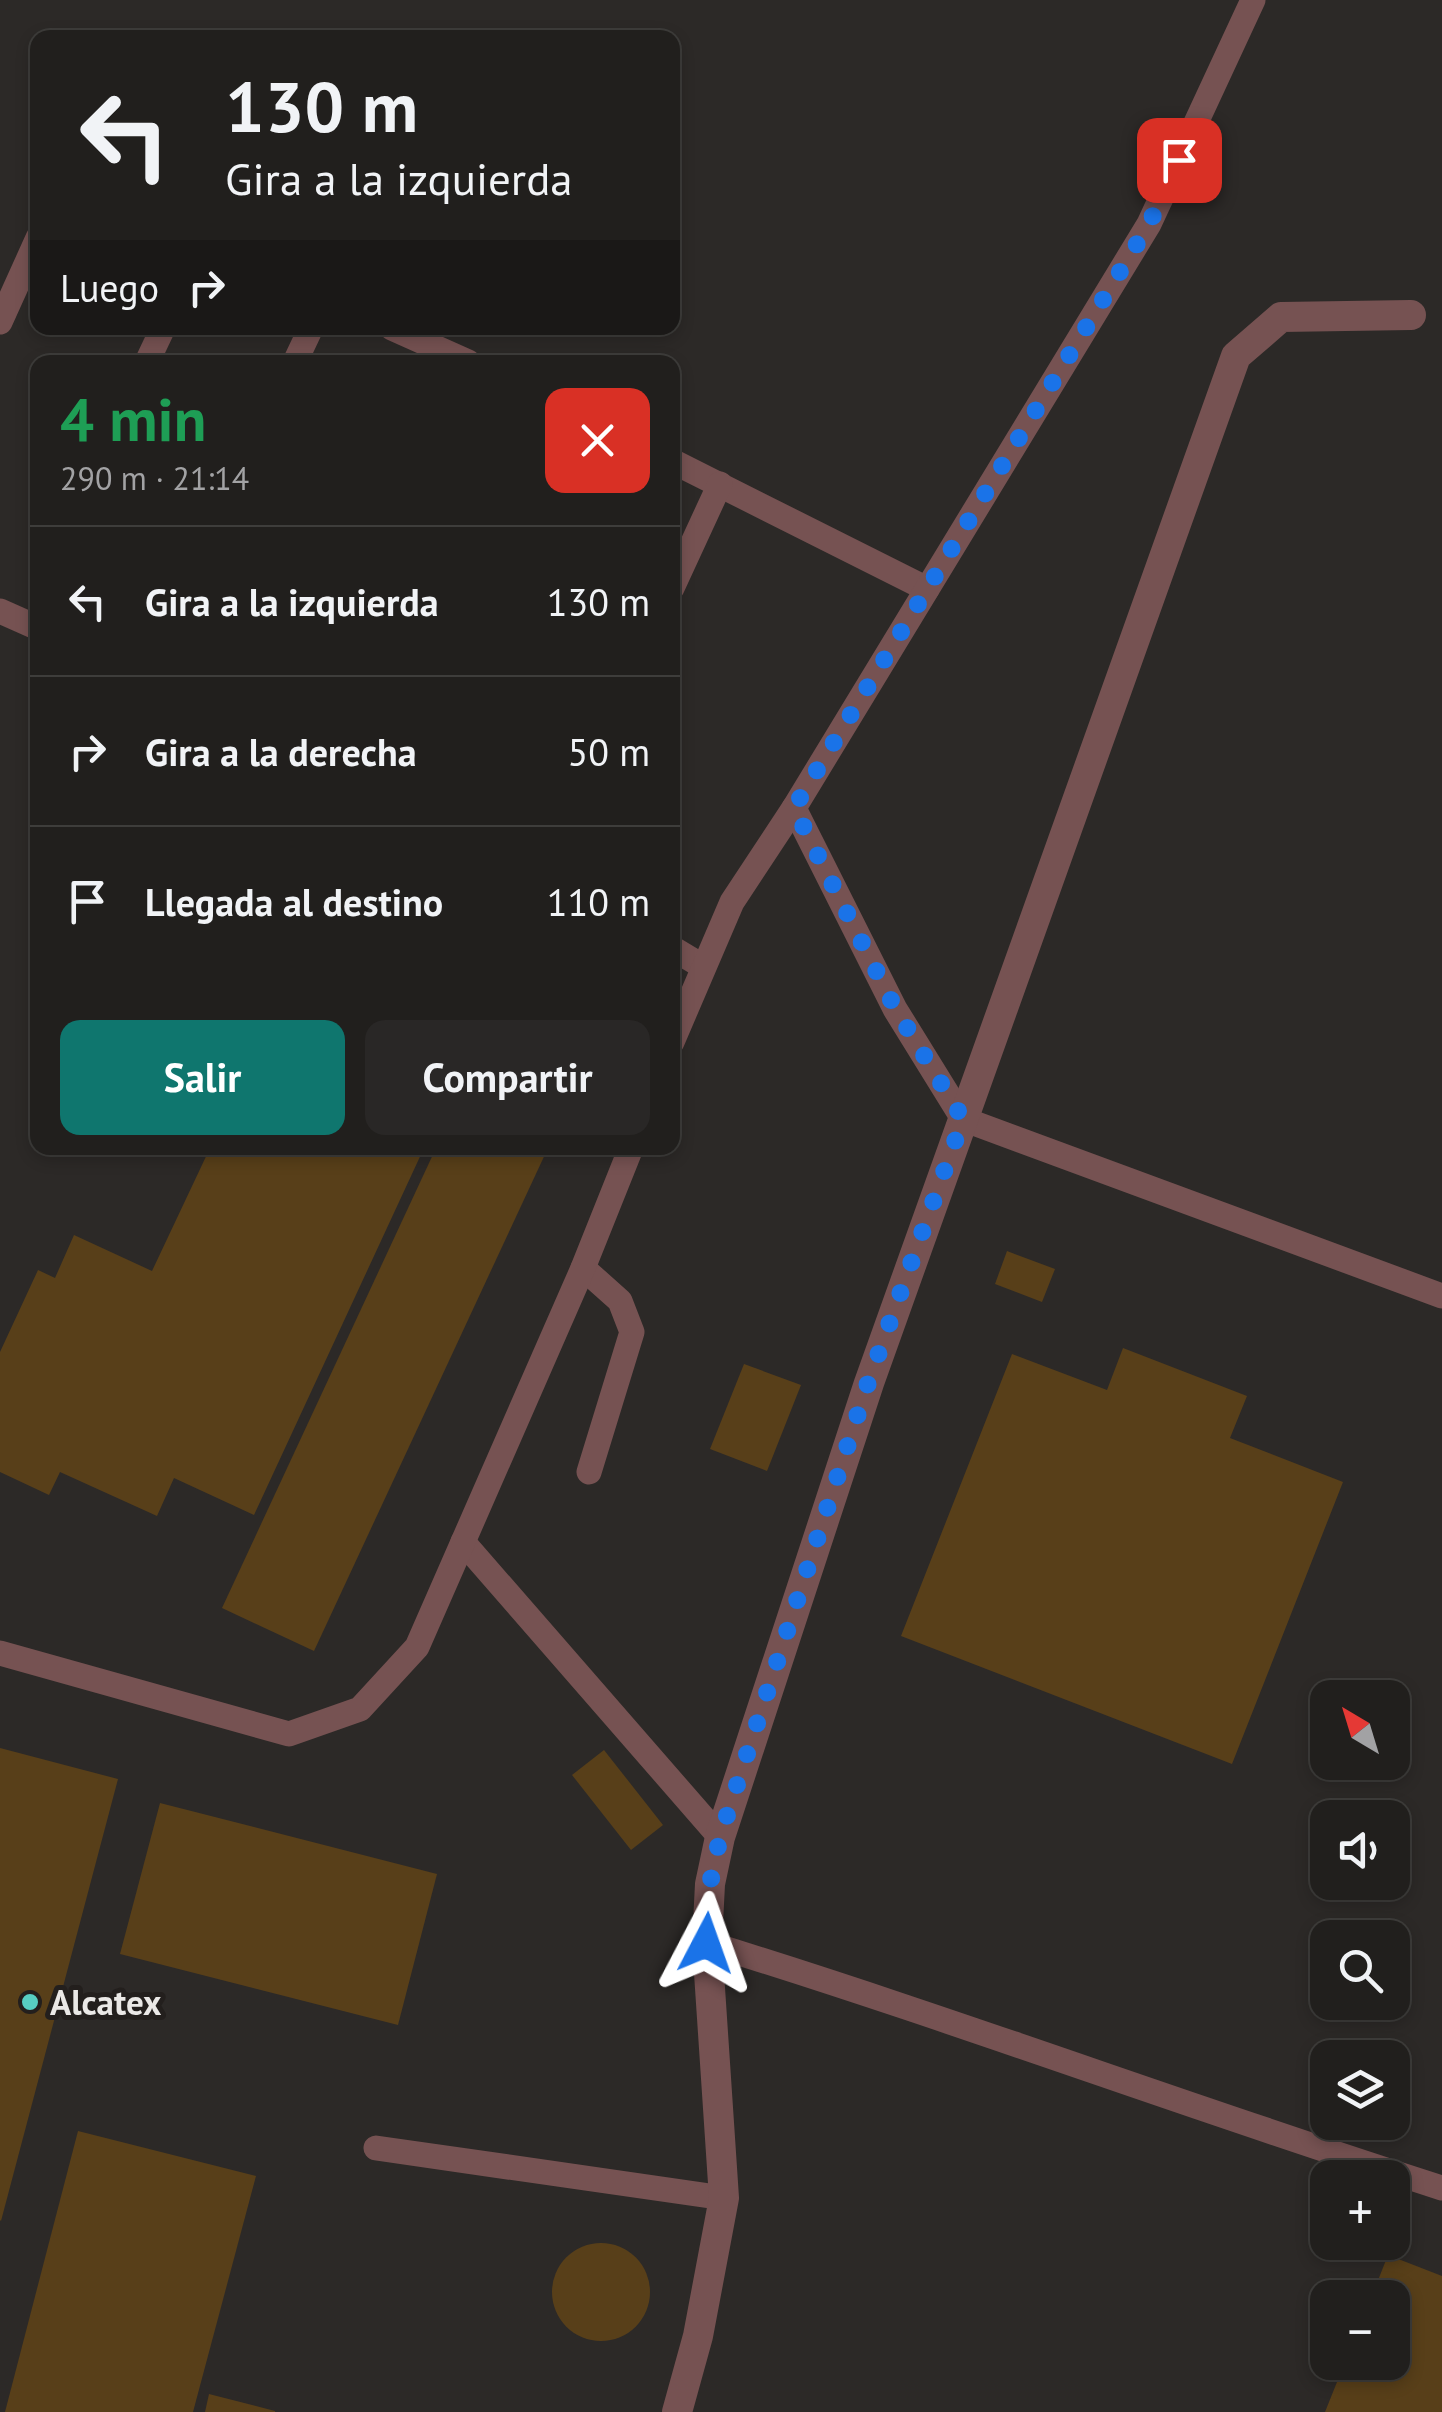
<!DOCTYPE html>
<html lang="es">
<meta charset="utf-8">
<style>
body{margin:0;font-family:"PT Sans",sans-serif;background:#292726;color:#f1f3f6;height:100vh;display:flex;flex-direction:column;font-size:38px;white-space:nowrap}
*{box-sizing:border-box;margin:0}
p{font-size:32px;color:#a2a2a4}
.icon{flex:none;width:55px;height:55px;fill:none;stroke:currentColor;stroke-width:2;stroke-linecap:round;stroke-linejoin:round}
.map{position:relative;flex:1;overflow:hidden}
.panel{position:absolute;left:30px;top:355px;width:650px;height:800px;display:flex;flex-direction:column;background:#211f1d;border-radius:20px;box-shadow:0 5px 15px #0003,0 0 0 2px #3e3d3b}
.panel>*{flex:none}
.guide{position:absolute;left:30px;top:30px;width:650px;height:305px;border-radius:20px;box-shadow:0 5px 15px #0003,0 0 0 2px #3e3d3b;background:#211f1d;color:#f1f3f6;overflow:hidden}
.needle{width:65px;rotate:322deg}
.fabs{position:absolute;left:1310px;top:1680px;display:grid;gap:20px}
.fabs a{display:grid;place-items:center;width:100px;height:100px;border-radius:20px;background:#211f1d;box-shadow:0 5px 15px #0003,0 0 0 2px #3e3d3b;font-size:50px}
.pin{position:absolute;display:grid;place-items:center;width:85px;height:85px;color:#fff;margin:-42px;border-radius:20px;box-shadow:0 5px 15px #0006}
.me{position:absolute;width:110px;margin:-55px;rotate:4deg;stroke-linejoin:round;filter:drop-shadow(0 0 8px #0008)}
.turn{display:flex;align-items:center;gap:35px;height:210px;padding:0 30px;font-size:45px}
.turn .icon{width:130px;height:130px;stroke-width:2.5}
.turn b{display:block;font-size:70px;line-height:85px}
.then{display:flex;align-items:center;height:95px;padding:0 30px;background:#0003;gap:20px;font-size:38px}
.round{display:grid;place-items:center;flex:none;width:105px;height:105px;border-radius:20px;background:#292726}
.headline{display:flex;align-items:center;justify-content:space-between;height:170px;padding:0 30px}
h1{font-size:60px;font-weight:600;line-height:75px;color:#1e9e55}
.action{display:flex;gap:20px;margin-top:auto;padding:20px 30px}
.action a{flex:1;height:115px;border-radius:20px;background:#0f766e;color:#fff;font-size:40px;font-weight:600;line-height:115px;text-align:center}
.action a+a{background:#292726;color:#f1f3f6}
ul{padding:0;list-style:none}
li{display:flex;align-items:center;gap:30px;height:150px;padding:0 30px;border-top:2px solid #3e3d3b}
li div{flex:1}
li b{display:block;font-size:38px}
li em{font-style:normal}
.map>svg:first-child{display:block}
.building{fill:#583f19}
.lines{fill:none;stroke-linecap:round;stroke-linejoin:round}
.lane{stroke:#765252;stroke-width:25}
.street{stroke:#765252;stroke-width:30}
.route{stroke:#1a73e8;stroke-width:18;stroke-dasharray:0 32.4}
.poi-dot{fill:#57cec2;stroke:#231f1d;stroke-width:4}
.labels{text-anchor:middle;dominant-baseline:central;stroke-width:10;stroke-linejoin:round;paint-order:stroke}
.poi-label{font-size:35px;font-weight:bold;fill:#eae8e6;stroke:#231f1d;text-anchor:start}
</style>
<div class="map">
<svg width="1442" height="2412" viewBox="0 0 1442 2412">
<rect width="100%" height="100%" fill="#2c2927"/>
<g class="building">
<polygon points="210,1148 424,1148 254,1515 174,1478 157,1516 60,1472 49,1495 0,1472 0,1352 38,1270 55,1278 74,1235 152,1271"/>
<polygon points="436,1148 548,1148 314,1651 222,1608"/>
<polygon points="1007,1251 1055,1269 1042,1302 995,1284"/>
<polygon points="1123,1348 1247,1396 1230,1438 1343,1482 1232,1764 901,1636 1012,1354 1107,1390"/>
<polygon points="744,1364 801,1385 767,1471 710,1449"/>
<polygon points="0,1748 118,1779 1,2221 0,2220"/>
<polygon points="604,1750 663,1825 631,1850 572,1775"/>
<polygon points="160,1803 437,1874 398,2025 120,1954"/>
<polygon points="78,2131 256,2176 193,2412 5,2412"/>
<circle cx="601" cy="2292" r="49"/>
<polygon points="1388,2255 1442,2276 1442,2412 1325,2412 1345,2362 1392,2362 1392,2298 1371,2298"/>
<polygon points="209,2394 275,2411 275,2412 205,2412"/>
</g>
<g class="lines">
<g class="lane">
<polyline points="0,322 38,238"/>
<polyline points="392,328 468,362"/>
<polyline points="147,362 163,328"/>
<polyline points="295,362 311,328"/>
<polyline points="672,461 927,589"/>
<polyline points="672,588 720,484"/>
<polyline points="0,611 36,627"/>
<polyline points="794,808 895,1009 963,1119 1442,1296"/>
<polyline points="672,948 702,966"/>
<polyline points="672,1042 732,902 794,808 1149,224 1253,0"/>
<polyline points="583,1268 620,1301 632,1332 589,1472"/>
<polyline points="463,1542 720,1837"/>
<polyline points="0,1653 289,1734 360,1709 417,1647 583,1268 631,1148"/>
<path d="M707 1943C954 2019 1196 2110 1442 2188"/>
<polyline points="376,2148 724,2198"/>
</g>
<polyline class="street" points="677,2412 698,2336 724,2198 707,1943 710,1884 720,1837 869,1383 1236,356 1281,317 1411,315"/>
</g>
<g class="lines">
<polyline class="route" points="706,1943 710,1884 720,1837 868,1383 963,1119 895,1008 794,808 1149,224 1179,160"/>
</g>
<circle class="poi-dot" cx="30" cy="2002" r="10"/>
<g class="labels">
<g class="poi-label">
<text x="50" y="2002">Alcatex</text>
</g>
</g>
</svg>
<div class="fabs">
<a><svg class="needle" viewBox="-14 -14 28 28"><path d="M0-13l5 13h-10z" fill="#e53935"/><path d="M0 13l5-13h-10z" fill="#a2a2a4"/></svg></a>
<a><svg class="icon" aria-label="sound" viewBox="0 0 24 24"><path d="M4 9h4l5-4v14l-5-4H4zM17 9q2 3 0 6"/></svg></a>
<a><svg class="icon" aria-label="search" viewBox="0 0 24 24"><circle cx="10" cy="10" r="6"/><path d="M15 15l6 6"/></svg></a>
<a><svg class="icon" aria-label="layers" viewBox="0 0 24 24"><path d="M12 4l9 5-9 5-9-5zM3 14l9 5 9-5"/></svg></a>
<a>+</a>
<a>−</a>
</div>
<div class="pin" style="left:1179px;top:160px;background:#d93025"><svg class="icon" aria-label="arrive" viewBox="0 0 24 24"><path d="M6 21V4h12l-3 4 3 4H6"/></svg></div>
<svg class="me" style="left:706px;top:1943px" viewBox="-20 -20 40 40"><path d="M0-17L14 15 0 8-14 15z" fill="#1a73e8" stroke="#fff" stroke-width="4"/></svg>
<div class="guide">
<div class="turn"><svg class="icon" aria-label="left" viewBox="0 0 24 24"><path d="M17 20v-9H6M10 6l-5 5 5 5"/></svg><div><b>130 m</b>Gira a la izquierda</div></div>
<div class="then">Luego<svg class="icon" aria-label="right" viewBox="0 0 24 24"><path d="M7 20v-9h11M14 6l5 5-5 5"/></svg></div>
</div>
<section class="panel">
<div class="headline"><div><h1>4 min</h1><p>290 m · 21:14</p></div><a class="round" style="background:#d93025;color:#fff"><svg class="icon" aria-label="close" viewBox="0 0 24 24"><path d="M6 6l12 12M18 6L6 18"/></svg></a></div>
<ul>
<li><svg class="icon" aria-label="left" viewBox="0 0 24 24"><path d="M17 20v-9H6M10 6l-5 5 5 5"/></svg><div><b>Gira a la izquierda</b></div><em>130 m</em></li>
<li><svg class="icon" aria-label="right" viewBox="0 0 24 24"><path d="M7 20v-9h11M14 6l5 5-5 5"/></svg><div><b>Gira a la derecha</b></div><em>50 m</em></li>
<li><svg class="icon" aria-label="arrive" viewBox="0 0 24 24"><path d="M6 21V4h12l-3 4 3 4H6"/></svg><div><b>Llegada al destino</b></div><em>110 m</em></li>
</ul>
<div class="action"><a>Salir</a><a>Compartir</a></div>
</section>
</div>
